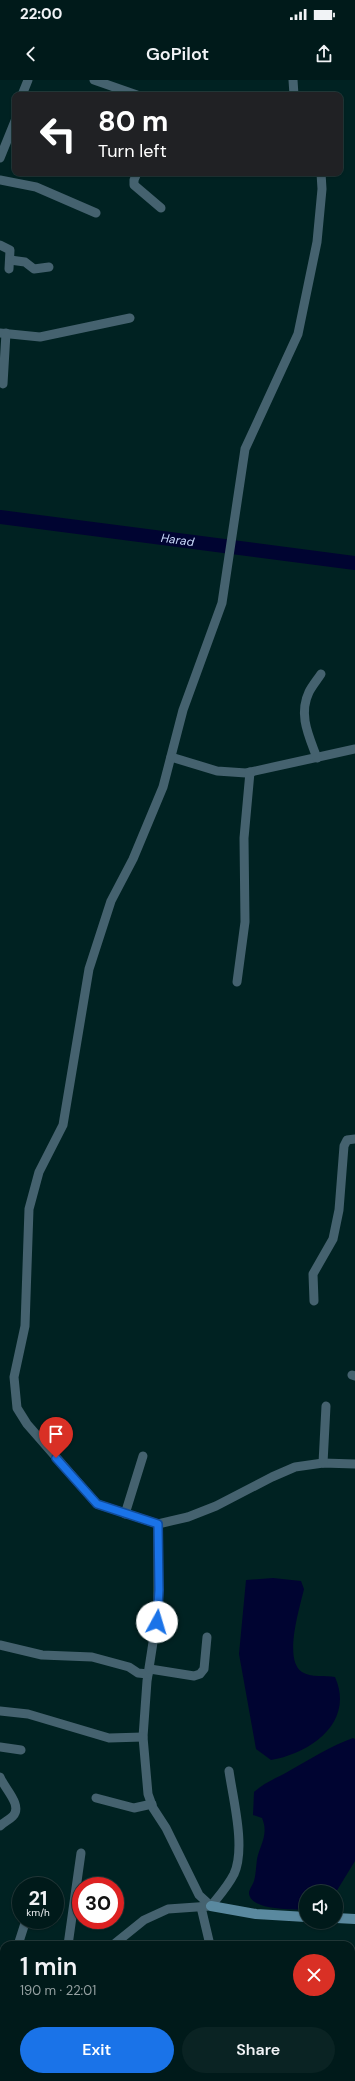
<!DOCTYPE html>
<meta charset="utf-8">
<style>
body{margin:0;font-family:"DM Sans",sans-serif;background:#0a2323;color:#f1f3f6;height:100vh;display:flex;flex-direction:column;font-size:15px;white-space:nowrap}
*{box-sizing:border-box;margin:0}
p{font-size:13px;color:#95a1a2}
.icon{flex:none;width:22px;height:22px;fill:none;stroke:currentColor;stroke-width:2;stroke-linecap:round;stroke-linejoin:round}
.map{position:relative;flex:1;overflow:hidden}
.side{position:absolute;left:0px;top:1861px;width:355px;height:140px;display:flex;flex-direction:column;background:#001a1a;border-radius:12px 12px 0 0;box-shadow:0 1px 3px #0004,0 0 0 1px #223839}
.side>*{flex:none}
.banner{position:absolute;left:12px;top:12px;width:331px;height:84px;border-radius:8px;box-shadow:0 1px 3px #0004,0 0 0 1px #223839;background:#202124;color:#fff;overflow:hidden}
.buttons{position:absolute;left:299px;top:1805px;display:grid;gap:8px}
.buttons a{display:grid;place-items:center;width:44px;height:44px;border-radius:50%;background:#001a1a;box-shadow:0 1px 3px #0004,0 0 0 1px #223839;font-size:20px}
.speed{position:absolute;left:12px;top:1797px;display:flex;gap:8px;font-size:20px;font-weight:700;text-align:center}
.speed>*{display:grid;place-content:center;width:52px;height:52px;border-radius:50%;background:#001a1a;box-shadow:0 1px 3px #0004,0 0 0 1px #223839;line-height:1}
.speed small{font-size:10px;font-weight:400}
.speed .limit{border:6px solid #d22;background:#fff;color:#111}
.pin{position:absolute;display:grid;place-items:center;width:34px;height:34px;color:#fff;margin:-41px -17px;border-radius:50% 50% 50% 0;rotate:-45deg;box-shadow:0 0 4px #0007}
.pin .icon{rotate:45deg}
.me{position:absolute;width:44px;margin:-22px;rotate:6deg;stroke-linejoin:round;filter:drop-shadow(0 0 3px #0008)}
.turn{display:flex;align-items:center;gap:14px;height:84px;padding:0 20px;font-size:18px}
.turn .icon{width:52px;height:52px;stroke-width:2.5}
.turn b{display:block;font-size:28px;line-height:34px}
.round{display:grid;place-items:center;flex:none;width:42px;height:42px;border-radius:21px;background:#0a2323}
.head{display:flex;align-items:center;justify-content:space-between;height:68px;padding:0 20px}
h1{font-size:24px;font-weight:600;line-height:30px}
.primary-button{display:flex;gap:8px;margin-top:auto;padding:8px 20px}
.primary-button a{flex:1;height:46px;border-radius:24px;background:#1a73e8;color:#fff;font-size:16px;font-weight:600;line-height:46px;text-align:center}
.primary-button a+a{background:#0a2323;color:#f1f3f6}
.status{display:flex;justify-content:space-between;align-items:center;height:28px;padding:0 20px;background:#001a1a;direction:ltr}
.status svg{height:11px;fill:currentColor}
header{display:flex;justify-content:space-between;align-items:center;height:52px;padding:0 20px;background:#001a1a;font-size:18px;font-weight:600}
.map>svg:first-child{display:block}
.water{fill:#000431}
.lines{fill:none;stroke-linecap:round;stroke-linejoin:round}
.river{stroke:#000431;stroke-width:14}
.street{stroke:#45626f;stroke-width:9}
.secondary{stroke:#5a899f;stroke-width:10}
.route-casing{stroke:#114b97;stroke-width:10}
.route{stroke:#1a73e8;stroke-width:7}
.labels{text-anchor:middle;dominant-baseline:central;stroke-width:3.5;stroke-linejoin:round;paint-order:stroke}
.water-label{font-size:12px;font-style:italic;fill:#c9dafa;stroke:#010909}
</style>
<div class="status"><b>22:00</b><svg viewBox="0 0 49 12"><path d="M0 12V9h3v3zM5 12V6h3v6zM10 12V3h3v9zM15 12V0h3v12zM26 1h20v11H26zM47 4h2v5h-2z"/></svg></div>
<header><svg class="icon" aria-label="back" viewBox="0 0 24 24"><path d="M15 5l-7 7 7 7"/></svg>GoPilot<svg class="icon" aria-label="share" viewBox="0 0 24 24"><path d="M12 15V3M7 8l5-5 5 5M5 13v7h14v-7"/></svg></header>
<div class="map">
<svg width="355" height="2001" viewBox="0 0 355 2001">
<rect width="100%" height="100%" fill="#022"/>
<g class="water">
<path d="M273 1498 301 1501 304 1509C300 1527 283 1580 302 1592 311 1598 325 1595 335 1597 355 1642 311 1673 271 1680L256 1669 239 1574 246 1500Z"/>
<path d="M353 1658 355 1659V1781L336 1812H306V1830C294 1829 248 1831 249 1812 250 1808 253 1804 254 1801 256 1794 256 1786 257 1779 260 1765 269 1754 262 1738L253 1735 254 1712C265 1702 277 1698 289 1691 310 1679 331 1666 353 1658Z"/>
</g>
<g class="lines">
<path class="river" id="s1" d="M0 437 355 483"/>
<g class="street">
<polyline points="94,0 137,15"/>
<polyline points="293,0 294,15"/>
<polyline points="22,15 28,0"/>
<polyline points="0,78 15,41"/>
<polyline points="137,93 134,100 134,105 161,128"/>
<polyline points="321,93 322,109 317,162 298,254 245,369 222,523 183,630 163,707 133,779 111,821 89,889 63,1045 39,1092 29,1129 25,1246 14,1297 17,1328 27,1344 97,1424 158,1444 188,1437 216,1426 272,1397 295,1387 323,1383 355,1384"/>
<polyline points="0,100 36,107 96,133"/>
<polyline points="0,165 10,170 9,189"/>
<polyline points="10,180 25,182 34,189 49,187"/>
<polyline points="0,253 40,257 130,238"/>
<polyline points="3,304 6,253"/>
<polyline points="171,677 217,691 246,693 355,669"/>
<path d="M317 678C309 656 298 635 309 612 312 606 317 600 321 594"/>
<polyline points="237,902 245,842 244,758 250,692"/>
<polyline points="314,1221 313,1194 333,1159 339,1130 344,1066 347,1060 355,1059"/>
<polyline points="352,1295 355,1296"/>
<polyline points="323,1383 326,1326"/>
<polyline points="125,1434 143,1376"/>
<polyline points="158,1444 158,1530 147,1601 143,1657 148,1714 153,1728 166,1748 199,1815 211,1826"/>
<polyline points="0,1565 42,1575 92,1577 129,1587 138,1593 148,1594"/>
<polyline points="150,1589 194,1596 200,1594 204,1589 207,1557"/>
<polyline points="0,1631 28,1634 109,1658 143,1657"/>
<polyline points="0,1667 21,1670"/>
<path d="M0 1697C4 1708 23 1725 13 1736 9 1740 4 1742 0 1746"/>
<polyline points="96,1718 134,1728 152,1724"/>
<polyline points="201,1827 210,1865"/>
<polyline points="18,1865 26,1840"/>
<polyline points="68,1865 81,1773"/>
<path d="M113 1865 144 1840 168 1829 211 1826C219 1816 228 1806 234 1794 246 1768 233 1719 229 1691"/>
<polyline points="0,1907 4,1906"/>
<polyline points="0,1970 4,1972"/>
<polyline points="84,2001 85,1997"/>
<polyline points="342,2001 342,1997"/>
</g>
<g class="secondary">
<polyline points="211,1826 256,1834 306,1837"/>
<polyline points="336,1838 355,1839"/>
</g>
</g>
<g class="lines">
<defs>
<polyline id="route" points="56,1378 97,1424 158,1444 159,1510 157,1542"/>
</defs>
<use href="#route" class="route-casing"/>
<use href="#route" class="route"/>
</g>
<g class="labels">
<g class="water-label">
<text stroke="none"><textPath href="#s1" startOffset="179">Harad</textPath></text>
</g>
</g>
</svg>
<div class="buttons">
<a><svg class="icon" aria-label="sound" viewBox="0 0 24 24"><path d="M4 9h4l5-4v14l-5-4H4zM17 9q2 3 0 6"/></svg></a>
</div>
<div class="speed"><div>21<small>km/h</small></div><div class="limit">30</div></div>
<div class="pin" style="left:56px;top:1378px;background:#d93025"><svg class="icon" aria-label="arrive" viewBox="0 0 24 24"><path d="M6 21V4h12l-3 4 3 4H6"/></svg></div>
<svg class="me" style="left:157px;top:1542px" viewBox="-20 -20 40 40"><circle r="19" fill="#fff"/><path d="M0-13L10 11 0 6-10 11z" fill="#1a73e8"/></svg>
<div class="banner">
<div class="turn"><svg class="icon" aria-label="left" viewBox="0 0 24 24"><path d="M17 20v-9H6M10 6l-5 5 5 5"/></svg><div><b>80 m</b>Turn left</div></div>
</div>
<section class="side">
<div class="head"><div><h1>1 min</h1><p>190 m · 22:01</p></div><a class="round" style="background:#d93025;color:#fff"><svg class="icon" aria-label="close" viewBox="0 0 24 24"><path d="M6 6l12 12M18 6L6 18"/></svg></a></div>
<div class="primary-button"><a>Exit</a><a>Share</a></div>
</section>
</div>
